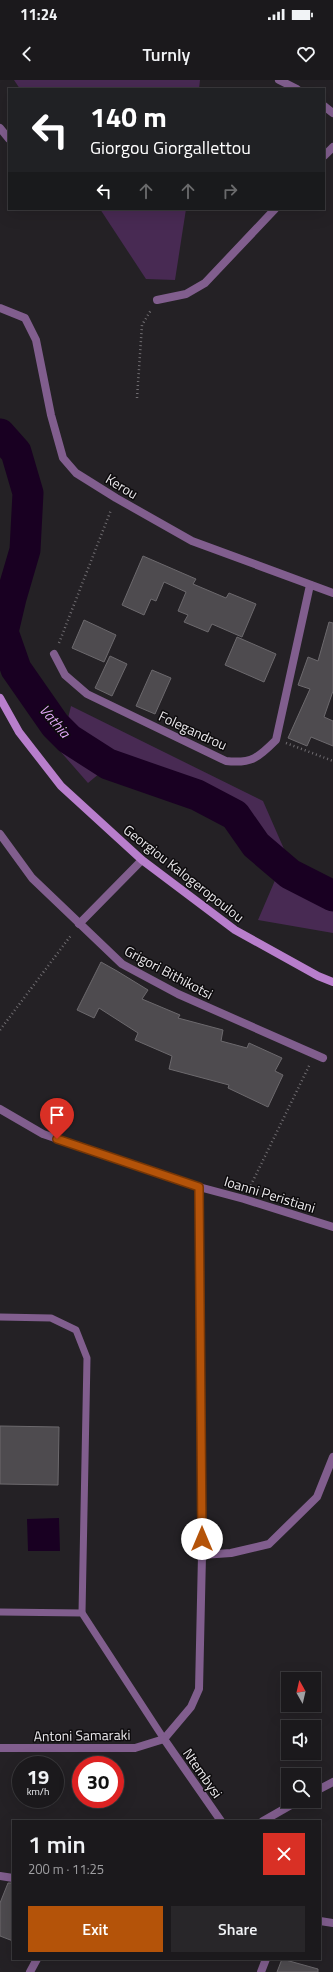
<!DOCTYPE html>
<meta charset="utf-8">
<style>
body{margin:0;font-family:"Titillium Web",sans-serif;background:#282629;color:#f1f3f6;height:100vh;display:flex;flex-direction:column;font-size:15px;white-space:nowrap}
*{box-sizing:border-box;margin:0}
p{font-size:13px;color:#a0a0a3}
.icon{flex:none;width:22px;height:22px;fill:none;stroke:currentColor;stroke-width:2;stroke-linecap:round;stroke-linejoin:round}
.map{position:relative;flex:1;overflow:hidden}
.side{position:absolute;left:12px;top:1740px;width:309px;height:140px;display:flex;flex-direction:column;background:#1b191c;border-radius:0px;box-shadow:0 4px 16px #0002,0 0 0 1px #39383b}
.side>*{flex:none}
.top-card{position:absolute;left:8px;top:8px;width:317px;height:122px;border-radius:0px;box-shadow:0 4px 16px #0002,0 0 0 1px #39383b;background:#202124;color:#fff;overflow:hidden}
.needle{width:26px;rotate:352deg}
.buttons{position:absolute;left:281px;top:1592px;display:grid;gap:8px}
.buttons a{display:grid;place-items:center;width:40px;height:40px;border-radius:0px;background:#1b191c;box-shadow:0 4px 16px #0002,0 0 0 1px #39383b;font-size:20px}
.speed{position:absolute;left:12px;top:1676px;display:flex;gap:8px;font-size:20px;font-weight:700;text-align:center}
.speed>*{display:grid;place-content:center;width:52px;height:52px;border-radius:50%;background:#1b191c;box-shadow:0 4px 16px #0002,0 0 0 1px #39383b;line-height:1}
.speed small{font-size:10px;font-weight:400}
.speed .limit{border:6px solid #d22;background:#fff;color:#111}
.pin{position:absolute;display:grid;place-items:center;width:34px;height:34px;color:#fff;margin:-41px -17px;border-radius:50% 50% 50% 0;rotate:-45deg;box-shadow:0 0 4px #0007}
.pin .icon{rotate:45deg}
.me{position:absolute;width:44px;margin:-22px;rotate:0deg;stroke-linejoin:round;filter:drop-shadow(0 0 3px #0008)}
.turn{display:flex;align-items:center;gap:14px;height:84px;padding:0 16px;font-size:18px}
.turn .icon{width:52px;height:52px;stroke-width:2.5}
.turn b{display:block;font-size:28px;line-height:34px}
.lanes{display:flex;align-items:center;height:38px;padding:0 16px;background:#0003;justify-content:center;gap:20px;direction:ltr}
.lanes .off{opacity:.35}
.round{display:grid;place-items:center;flex:none;width:42px;height:42px;border-radius:0px;background:#282629}
.headline{display:flex;align-items:center;justify-content:space-between;height:68px;padding:0 16px}
h1{font-size:24px;font-weight:600;line-height:30px}
.action{display:flex;gap:8px;margin-top:auto;padding:8px 16px}
.action a{flex:1;height:46px;border-radius:0px;background:#b45309;color:#fff;font-size:16px;font-weight:600;line-height:46px;text-align:center}
.action a+a{background:#282629;color:#f1f3f6}
.status{display:flex;justify-content:space-between;align-items:center;height:28px;padding:0 20px;background:#1b191c;direction:ltr}
.status svg{height:11px;fill:currentColor}
header{display:flex;justify-content:space-between;align-items:center;height:52px;padding:0 16px;background:#1b191c;font-size:18px;font-weight:600}
.map>svg:first-child{display:block}
.green{fill:#482a53}
.water{fill:#190022}
.lines{fill:none;stroke-linecap:round;stroke-linejoin:round}
.river{stroke:#190022;stroke-width:31}
.building{fill:#4e4b4f;stroke:#6c696d}
.path{stroke:#706d71;stroke-width:2.5;stroke-dasharray:1 3;stroke-linecap:butt}
.lane{stroke:#815e8e;stroke-width:7}
.street{stroke:#815e8e;stroke-width:8}
.secondary{stroke:#b87ecc;stroke-width:8}
.route-casing{stroke:#753606;stroke-width:10}
.route{stroke:#b45309;stroke-width:7}
.labels{text-anchor:middle;dominant-baseline:central;stroke-width:3;stroke-linejoin:round;paint-order:stroke}
.street-label{font-size:14px;fill:#e9e7ea;stroke:#0d0b0d}
.water-label{font-size:15px;font-style:italic;fill:#e1a6f6;stroke:#0d0b0d}
</style>
<div class="status"><b>11:24</b><svg viewBox="0 0 49 12"><path d="M0 12V9h3v3zM5 12V6h3v6zM10 12V3h3v9zM15 12V0h3v12zM26 1h20v11H26zM47 4h2v5h-2z"/></svg></div>
<header><svg class="icon" aria-label="back" viewBox="0 0 24 24"><path d="M15 5l-7 7 7 7"/></svg>Turnly<svg class="icon" aria-label="heart" viewBox="0 0 24 24"><path d="M12 20l-8-8c-3-5 5-10 8-4 3-6 11-1 8 4z"/></svg></header>
<div class="map">
<svg width="333" height="1892" viewBox="0 0 333 1892">
<rect width="100%" height="100%" fill="#242125"/>
<g class="green">
<polygon points="14,0 200,0 199,9 20,9"/>
<polygon points="100,129 186,129 175,200 146,199"/>
<polygon points="71,626 263,721 291,785 333,799 333,853 258,840 276,798 222,743 118,678 88,703 60,671"/>
</g>
<polygon class="water" points="59,1438 60,1471 28,1471 27,1439"/>
<g class="lines">
<polyline class="river" points="0,354 16,372 28,413 25,470 11,518 3,552 16,589 55,645 69,659 108,684 197,715 235,735 256,765 290,794 333,816"/>
</g>
<g class="building">
<polygon points="143,476 196,499 193,504 226,518 229,513 256,524 242,557 212,544 208,552 184,542 188,535 178,531 186,512 164,502 156,521 151,519 144,535 122,525"/>
<polygon points="84,540 116,555 104,582 72,568"/>
<polygon points="329,542 333,543 333,611 324,637 333,641 333,666 311,657 307,666 288,658 310,609 298,605 308,577 318,581"/>
<polygon points="237,557 276,574 264,602 225,585"/>
<polygon points="110,576 127,584 112,616 95,608"/>
<polygon points="152,590 171,598 155,634 136,626"/>
<polygon points="101,882 117,891 148,910 142,919 180,935 178,938 223,950 221,961 247,968 249,963 282,978 275,991 283,995 268,1027 228,1008 229,1005 169,989 172,976 135,960 138,953 99,928 94,938 77,930"/>
<polygon points="0,1346 59,1347 58,1405 0,1404"/>
<polygon points="8,1803 13,1803 13,1861 0,1856 0,1823"/>
<polygon points="282,1879 318,1889 318,1892 277,1892"/>
</g>
<g class="lines">
<g class="path">
<polyline points="137,318 142,245 151,230"/>
<polyline points="59,563 111,430"/>
<polyline points="286,663 333,681"/>
<polyline points="0,950 72,854"/>
<polyline points="249,1109 310,984"/>
</g>
<g class="lane">
<polyline points="0,1237 51,1238 76,1250 87,1278 82,1533"/>
<polyline points="0,1532 82,1533 164,1659"/>
</g>
<g class="street">
<polyline points="279,0 297,9"/>
<polyline points="324,26 333,33"/>
<polyline points="0,48 9,59"/>
<polyline points="324,76 333,67"/>
<polyline points="157,220 186,214 205,203 275,129"/>
<polyline points="0,228 25,238 36,260 51,335 63,378 76,393 116,418 192,461 333,513"/>
<path d="M54 574 65 595 87 614 226 681C252 684 259 677 276 660L310 505"/>
<polyline points="0,754 32,798 122,884 178,914 323,978"/>
<polyline points="79,844 142,780"/>
<polyline points="0,1029 43,1054 199,1107 244,1119 333,1147"/>
<polyline points="202,1475 231,1473 269,1464 317,1417 333,1377"/>
<polyline points="164,1659 191,1627 199,1609 202,1475 199,1107"/>
<polyline points="164,1659 221,1741"/>
<polyline points="0,1668 135,1668 164,1659"/>
<polyline points="314,1712 333,1702"/>
<polyline points="263,1741 298,1721"/>
<polyline points="0,1796 13,1798"/>
<polyline points="320,1841 333,1843"/>
<polyline points="30,1892 37,1879"/>
<polyline points="261,1892 266,1879"/>
</g>
<polyline class="secondary" points="0,618 19,652 61,706 142,780 235,850 318,896 333,902"/>
</g>
<g class="lines">
<defs>
<polyline id="route" points="57,1059 199,1107 202,1459"/>
</defs>
<use href="#route" class="route-casing"/>
<use href="#route" class="route"/>
</g>
<g class="labels">
<g class="street-label">
<text transform="translate(122 406) rotate(31)">Kerou</text>
<text transform="translate(193 650) rotate(25)">Folegandrou</text>
<text transform="translate(184 793) rotate(38)">Georgiou Kalogeropoulou</text>
<text transform="translate(169 892) rotate(28)">Grigori Bithikotsi</text>
<text transform="translate(270 1114) rotate(17)">Ioanni Peristiani</text>
<text transform="translate(82 1655) rotate(-1)">Antoni Samaraki</text>
<text transform="translate(203 1693) rotate(55)">Ntembysi</text>
</g>
<g class="water-label">
<text transform="translate(55 641) rotate(50)">Vathia</text>
</g>
</g>
</svg>
<div class="buttons">
<a><svg class="needle" viewBox="-14 -14 28 28"><path d="M0-13l5 13h-10z" fill="#e53935"/><path d="M0 13l5-13h-10z" fill="#a0a0a3"/></svg></a>
<a><svg class="icon" aria-label="sound" viewBox="0 0 24 24"><path d="M4 9h4l5-4v14l-5-4H4zM17 9q2 3 0 6"/></svg></a>
<a><svg class="icon" aria-label="search" viewBox="0 0 24 24"><circle cx="10" cy="10" r="6"/><path d="M15 15l6 6"/></svg></a>
</div>
<div class="speed"><div>19<small>km/h</small></div><div class="limit">30</div></div>
<div class="pin" style="left:57px;top:1059px;background:#d93025"><svg class="icon" aria-label="arrive" viewBox="0 0 24 24"><path d="M6 21V4h12l-3 4 3 4H6"/></svg></div>
<svg class="me" style="left:202px;top:1459px" viewBox="-20 -20 40 40"><circle r="19" fill="#fff"/><path d="M0-13L10 11 0 6-10 11z" fill="#b45309"/></svg>
<div class="top-card">
<div class="turn"><svg class="icon" aria-label="left" viewBox="0 0 24 24"><path d="M17 20v-9H6M10 6l-5 5 5 5"/></svg><div><b>140 m</b>Giorgou Giorgallettou</div></div>
<div class="lanes"><svg class="icon" aria-label="left" viewBox="0 0 24 24"><path d="M17 20v-9H6M10 6l-5 5 5 5"/></svg><svg class="icon off" aria-label="ahead" viewBox="0 0 24 24"><path d="M12 20V5M6 11l6-6 6 6"/></svg><svg class="icon off" aria-label="ahead" viewBox="0 0 24 24"><path d="M12 20V5M6 11l6-6 6 6"/></svg><svg class="icon off" aria-label="right" viewBox="0 0 24 24"><path d="M7 20v-9h11M14 6l5 5-5 5"/></svg></div>
</div>
<section class="side">
<div class="headline"><div><h1>1 min</h1><p>200 m · 11:25</p></div><a class="round" style="background:#d93025;color:#fff"><svg class="icon" aria-label="close" viewBox="0 0 24 24"><path d="M6 6l12 12M18 6L6 18"/></svg></a></div>
<div class="action"><a>Exit</a><a>Share</a></div>
</section>
</div>
